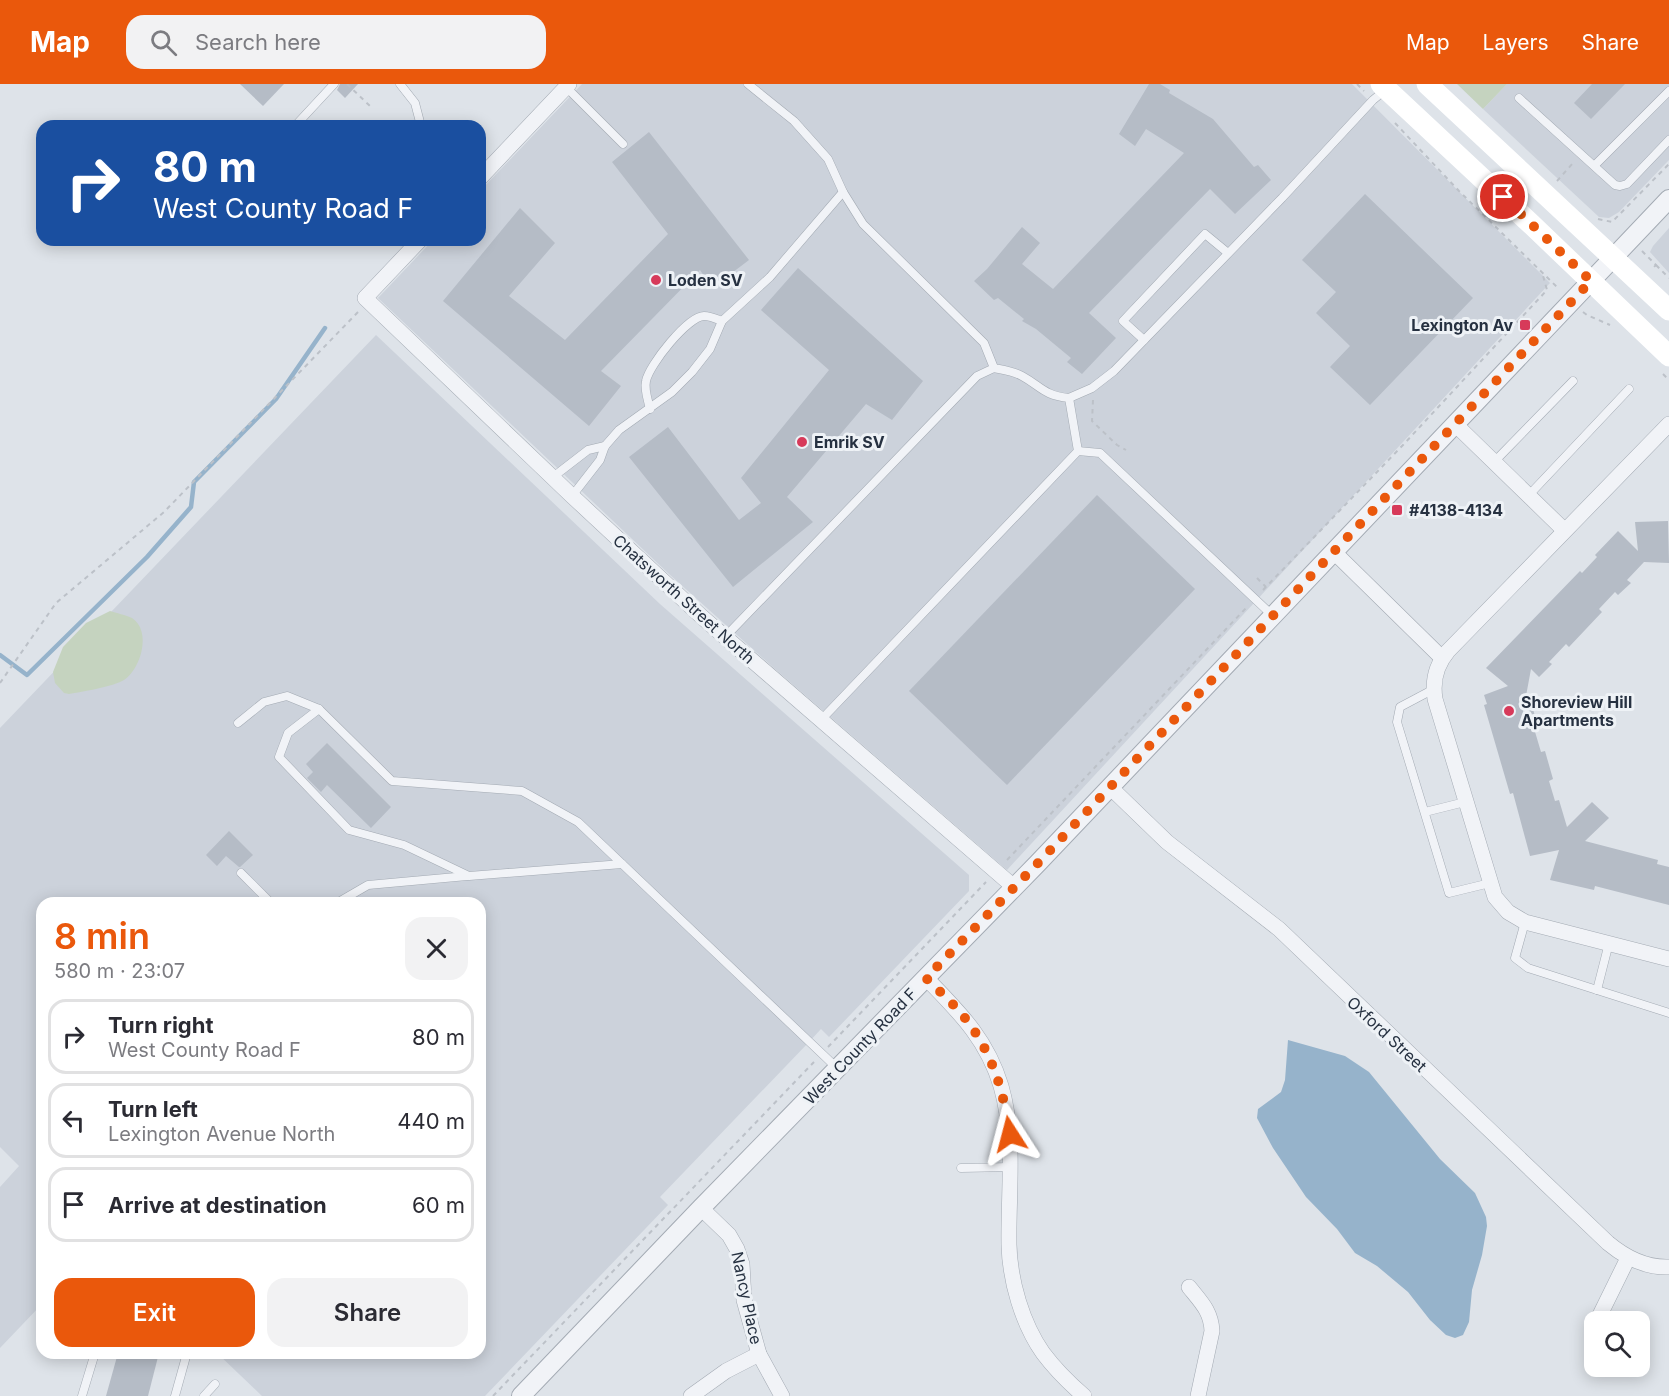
<!DOCTYPE html>
<meta charset="utf-8">
<style>
body{margin:0;font-family:Inter,sans-serif;background:#f2f2f3;color:#2b2b33;height:100vh;display:flex;flex-direction:column;font-size:22px;white-space:nowrap}
*{box-sizing:border-box;margin:0}
p{font-size:20px;color:#7c7c81}
.icon{flex:none;width:33px;height:33px;fill:none;stroke:currentColor;stroke-width:2;stroke-linecap:round;stroke-linejoin:round}
.map{position:relative;flex:1;overflow:hidden}
.side{position:absolute;left:36px;top:813px;width:450px;height:462px;display:flex;flex-direction:column;background:#fff;border-radius:18px;box-shadow:0 3px 15px #0003}
.side>*{flex:none}
.hud{position:absolute;left:36px;top:36px;width:450px;height:126px;border-radius:18px;box-shadow:0 3px 15px #0003;background:#1a4fa0;color:#fff;overflow:hidden}
.controls{position:absolute;left:1584px;top:1227px;display:grid;gap:12px}
.controls a{display:grid;place-items:center;width:66px;height:66px;border-radius:12px;background:#fff;box-shadow:0 3px 15px #0003;font-size:30px}
.pin{position:absolute;display:grid;place-items:center;width:51px;height:51px;color:#fff;margin:-26px;border:3px solid #fff;border-radius:50%;box-shadow:0 2px 6px #0007}
.me{position:absolute;width:66px;margin:-33px;rotate:351deg;stroke-linejoin:round;filter:drop-shadow(0 0 4px #0008)}
.turn{display:flex;align-items:center;gap:21px;height:126px;padding:0 18px;font-size:27px}
.turn .icon{width:78px;height:78px;stroke-width:2.5}
.turn b{display:block;font-size:42px;line-height:51px}
.round{display:grid;place-items:center;flex:none;width:63px;height:63px;border-radius:18px;background:#f2f2f3}
.head{display:flex;align-items:center;justify-content:space-between;height:102px;padding:0 18px}
h1{font-size:36px;font-weight:600;line-height:45px;color:#ea580c}
.primary-button{display:flex;gap:12px;margin-top:auto;padding:12px 18px}
.primary-button a{flex:1;height:69px;border-radius:18px;background:#ea580c;color:#fff;font-size:24px;font-weight:600;line-height:69px;text-align:center}
.primary-button a+a{background:#f2f2f3;color:#2b2b33}
ul{padding:0;list-style:none}
li{display:flex;align-items:center;gap:18px;height:75px;margin:0 12px 9px;padding:0 6px;border:3px solid #e1e1e2;border-radius:18px}
li div{flex:1}
li b{display:block;font-size:22px}
li em{font-style:normal}
header{display:flex;align-items:center;gap:36px;box-sizing:border-box;height:84px;padding:0 30px;background:#ea580c;color:#fff}
header strong{font-size:28px}
nav{display:flex;gap:33px;margin-inline-start:auto;font-size:21px}
.search{width:420px;height:54px;background:#f2f2f3;display:flex;align-items:center;gap:15px;box-sizing:border-box;padding:0 21px;border-radius:18px;color:#7c7c81;font-size:22px}
.map>svg:first-child{display:block}
.built{fill:#ccd2db}
.green{fill:#c5d3bf}
.water{fill:#96b3cb}
.lines{fill:none;stroke-linecap:round;stroke-linejoin:round}
.stream{stroke:#96b3cb;stroke-width:4.5}
.building{fill:#b5bcc6}
.service-casing{stroke:#a3aab3;stroke-width:9}
.minor-casing{stroke:#a3aab3;stroke-width:16}
.tertiary-casing{stroke:#a3aab3;stroke-width:20}
.path{stroke:#bcc1c8;stroke-width:2;stroke-dasharray:4.5 4.5;stroke-linecap:butt}
.service{stroke:#f1f3f7;stroke-width:8}
.minor{stroke:#f1f3f7;stroke-width:15}
.tertiary{stroke:#f1f3f7;stroke-width:18}
.secondary{stroke:#fff;stroke-width:21}
.route{stroke:#ea580c;stroke-width:10;stroke-dasharray:0 18}
.poi-dot{fill:#d73a5a;stroke:#eef2f6;stroke-width:2}
.labels{text-anchor:middle;dominant-baseline:central;stroke-width:6;stroke-linejoin:round;paint-order:stroke}
.poi-label{font-size:16px;font-weight:bold;fill:#263141;stroke:#eef2f6;text-anchor:start}
.street-label{font-size:16px;fill:#263141;stroke:#eef2f6}
</style>
<header>
<strong>Map</strong>
<div class="search"><svg class="icon" aria-label="search" viewBox="0 0 24 24"><circle cx="10" cy="10" r="6"/><path d="M15 15l6 6"/></svg>Search here</div>
<nav><a>Map</a><a>Layers</a><a>Share</a></nav>
</header>
<div class="map">
<svg width="1669" height="1312" viewBox="0 0 1669 1312">
<rect width="100%" height="100%" fill="#dee3e9"/>
<g class="built">
<polygon points="582,0 1352,0 1550,199 1007,786 775,585 669,490 378,214 433,156 480,156 480,107"/>
<polygon points="1507,0 1669,0 1669,76 1619,128 1609,134 1599,133 1483,25"/>
<polygon points="1669,144 1669,189 1650,168 1653,162"/>
<polygon points="376,251 660,520 969,791 969,807 829,953 821,945 809,958 660,1113 668,1121 485,1312 262,1312 217,1269 480,1269 480,819 42,819 42,1220 0,1264 0,1103 19,1082 0,1063 0,644"/>
</g>
<g class="green">
<polygon points="1457,0 1507,0 1483,25"/>
<path d="M110 527C116 529 126 531 132 534 152 547 141 585 124 596 115 602 82 608 69 610L64 609 55 599 53 588 63 563 86 539Z"/>
</g>
<polygon class="water" points="1288,956 1345,972 1369,988 1440,1075 1475,1109 1486,1133 1487,1142 1482,1171 1472,1206 1469,1238 1463,1251 1455,1254 1446,1251 1430,1236 1408,1208 1377,1182 1355,1169 1337,1145 1306,1113 1273,1064 1257,1034 1258,1025 1281,1008 1285,996"/>
<g class="lines">
<polyline class="stream" points="0,571 27,591 147,473 191,423 194,398 276,315 325,244"/>
</g>
<g class="building">
<polygon points="240,0 284,0 263,22"/>
<polygon points="340,0 358,0 345,14 337,6"/>
<polygon points="1149,0 1160,0 1170,6 1169,9 1213,35 1254,83 1258,81 1271,96 1235,130 1210,105 1089,229 1116,254 1082,290 1067,278 1071,274 1036,245 1022,237 1024,235 998,214 994,216 974,197 987,185 1022,143 1040,159 1022,180 1053,205 1184,69 1146,45 1135,62 1119,50"/>
<polygon points="1592,0 1625,0 1591,35 1574,19"/>
<polygon points="649,48 749,176 712,204 700,186 601,287 621,302 589,342 443,217 520,124 555,159 509,212 565,256 668,150 612,78"/>
<polygon points="1365,110 1473,214 1370,321 1330,283 1350,262 1316,229 1336,208 1302,176"/>
<polygon points="798,184 923,297 892,336 866,320 787,413 813,438 733,503 629,373 668,343 739,436 761,419 741,394 829,286 761,226"/>
<polygon points="1097,411 1195,505 1007,701 909,607"/>
<polygon points="1668,437 1669,479 1644,478 1627,496 1631,499 1618,511 1615,508 1599,525 1602,528 1569,563 1566,560 1549,578 1552,580 1539,593 1531,585 1523,628 1533,625 1537,640 1533,641 1541,668 1545,667 1553,695 1549,697 1555,717 1559,716 1567,743 1592,718 1609,734 1585,757 1658,776 1657,780 1669,783 1669,821 1595,802 1594,806 1550,796 1559,766 1530,772 1513,709 1510,710 1484,621 1487,620 1484,611 1508,602 1486,584 1580,487 1582,489 1597,473 1595,471 1618,447 1638,467 1635,438"/>
<polygon points="327,659 391,723 371,744 327,701 321,708 307,694 313,688 306,680"/>
<polygon points="229,747 253,771 240,783 239,783 226,772 217,782 206,771"/>
<polygon points="118,1269 159,1269 148,1312 106,1312"/>
</g>
<g class="lines">
<defs>
<g id="service">
<polyline points="400,0 415,19 421,42"/>
<path d="M748 0 794 37 828 75 843 108 863 140 984 259 994 284C1004 286 1013 287 1022 292 1042 303 1043 311 1069 314L1078 367 820 637"/>
<polyline points="566,3 623,60"/>
<polyline points="1519,14 1615,101 1620,102 1627,100 1669,56"/>
<polyline points="295,42 334,0"/>
<polyline points="1595,81 1669,7"/>
<polyline points="1144,256 1123,237 1205,150 1228,169"/>
<polyline points="1069,314 1092,304 1114,287 1282,114 1373,16 1384,7"/>
<path d="M650 325C648 316 644 306 646 297 649 281 688 232 704 232 710 232 717 235 722 237"/>
<polyline points="1078,367 1100,369 1272,531"/>
<polyline points="1494,378 1573,297"/>
<polyline points="553,393 588,366 605,362"/>
<polyline points="1529,411 1629,305"/>
<polyline points="572,412 600,376 605,362 619,346 672,308 692,288 710,265 722,237 770,193 843,108"/>
<polyline points="725,553 977,292 994,284"/>
<polyline points="1434,605 1400,623 1397,638 1449,809 1490,799"/>
<polyline points="319,625 288,649 279,673 349,746 404,761 469,792 622,780"/>
<polyline points="238,639 264,618 287,612 319,625 392,697 522,707 578,738 837,984"/>
<polyline points="1425,728 1465,718"/>
<polyline points="241,789 271,819"/>
<polyline points="337,819 368,801 467,792"/>
<polyline points="1525,838 1515,874 1528,884 1669,929"/>
<polyline points="1597,906 1609,859"/>
<polyline points="961,1084 1010,1083"/>
<polyline points="82,1312 95,1269"/>
<polyline points="175,1312 187,1269"/>
<polyline points="204,1312 215,1300"/>
</g>
<g id="minor">
<polyline points="480,94 569,0"/>
<polyline points="420,156 365,214 572,412 702,533 1014,803"/>
<path d="M1669 340 1448 567C1436 581 1432 596 1435 615L1495 813 1508 828 1525 838 1669 875"/>
<polyline points="1456,341 1564,446"/>
<polyline points="1334,468 1442,574"/>
<path d="M1110 703 1167 758 1279 845 1608 1159C1626 1174 1645 1184 1669 1183"/>
<path d="M926 894C959 928 987 955 1001 1002 1016 1054 1008 1108 1009 1161 1010 1197 1022 1239 1043 1269 1055 1285 1069 1299 1084 1312"/>
<polyline points="701,1124 729,1151 737,1165 742,1180 744,1216 759,1270 782,1312"/>
<path d="M1189 1203C1201 1218 1211 1227 1212 1247L1198 1312"/>
<polyline points="1597,1237 1628,1174"/>
<polyline points="691,1312 726,1287 759,1270"/>
</g>
<polyline id="tertiary" points="521,1312 701,1124 1037,780 1669,115"/>
</defs>
<use href="#service" class="service-casing"/>
<use href="#minor" class="minor-casing"/>
<use href="#tertiary" class="tertiary-casing"/>
<g class="path">
<polyline points="347,0 371,23"/>
<polyline points="1357,0 1364,7"/>
<polyline points="1395,39 1459,107 1559,205"/>
<polyline points="1557,97 1573,79"/>
<polyline points="1598,135 1612,138 1669,80"/>
<polyline points="1642,167 1656,181 1652,185"/>
<polyline points="1656,181 1669,194"/>
<polyline points="1583,228 1587,231 1610,241"/>
<polyline points="1663,290 1669,296"/>
<polyline points="1093,316 1092,337 1117,361 1126,366"/>
<polyline points="1257,494 1266,503"/>
<polyline points="1263,506 1403,361 1547,206 1542,188"/>
<polyline points="0,599 56,519 164,428 359,227"/>
<polyline points="1007,776 1246,524"/>
<polyline points="828,963 986,798"/>
<polyline points="493,1312 814,978"/>
</g>
<use href="#service" class="service"/>
<use href="#minor" class="minor"/>
<use href="#tertiary" class="tertiary"/>
<g class="secondary">
<polyline points="1381,0 1531,140 1669,272"/>
<polyline points="1427,0 1669,226"/>
</g>
</g>
<g class="lines">
<path class="route" d="M1010 1050C1003 1006 993 970 965 934 954 920 939 907 926 894L1037 780 1591 197 1503 113"/>
</g>
<g class="poi-dot">
<circle cx="656" cy="196" r="6"/>
<rect x="1519" y="235" width="12" height="12" rx="3"/>
<circle cx="802" cy="358" r="6"/>
<rect x="1391" y="420" width="12" height="12" rx="3"/>
<circle cx="1509" cy="627" r="6"/>
</g>
<g class="labels">
<g class="poi-label">
<text x="668" y="196">Loden SV</text>
<text x="1513" y="241" text-anchor="end">Lexington Av</text>
<text x="814" y="358">Emrik SV</text>
<text x="1409" y="426">#4138-4134</text>
<text x="1521" y="618">Shoreview Hill<tspan x="1521" dy="18">Apartments</tspan></text>
</g>
<g class="street-label">
<text transform="translate(684 515) rotate(42)">Chatsworth Street North</text>
<text transform="translate(1387 950) rotate(43)">Oxford Street</text>
<text transform="translate(860 962) rotate(-46)">West County Road F</text>
<text transform="translate(747 1214) rotate(78)">Nancy Place</text>
</g>
</g>
</svg>
<div class="controls">
<a><svg class="icon" aria-label="search" viewBox="0 0 24 24"><circle cx="10" cy="10" r="6"/><path d="M15 15l6 6"/></svg></a>
</div>
<div class="pin" style="left:1503px;top:113px;background:#d93025"><svg class="icon" aria-label="arrive" viewBox="0 0 24 24"><path d="M6 21V4h12l-3 4 3 4H6"/></svg></div>
<svg class="me" style="left:1010px;top:1050px" viewBox="-20 -20 40 40"><path d="M0-17L14 15 0 8-14 15z" fill="#ea580c" stroke="#fff" stroke-width="4"/></svg>
<div class="hud">
<div class="turn"><svg class="icon" aria-label="right" viewBox="0 0 24 24"><path d="M7 20v-9h11M14 6l5 5-5 5"/></svg><div><b>80 m</b>West County Road F</div></div>
</div>
<section class="side">
<div class="head"><div><h1>8 min</h1><p>580 m · 23:07</p></div><a class="round"><svg class="icon" aria-label="close" viewBox="0 0 24 24"><path d="M6 6l12 12M18 6L6 18"/></svg></a></div>
<ul>
<li><svg class="icon" aria-label="right" viewBox="0 0 24 24"><path d="M7 20v-9h11M14 6l5 5-5 5"/></svg><div><b>Turn right</b><p>West County Road F</p></div><em>80 m</em></li>
<li><svg class="icon" aria-label="left" viewBox="0 0 24 24"><path d="M17 20v-9H6M10 6l-5 5 5 5"/></svg><div><b>Turn left</b><p>Lexington Avenue North</p></div><em>440 m</em></li>
<li><svg class="icon" aria-label="arrive" viewBox="0 0 24 24"><path d="M6 21V4h12l-3 4 3 4H6"/></svg><div><b>Arrive at destination</b></div><em>60 m</em></li>
</ul>
<div class="primary-button"><a>Exit</a><a>Share</a></div>
</section>
</div>
